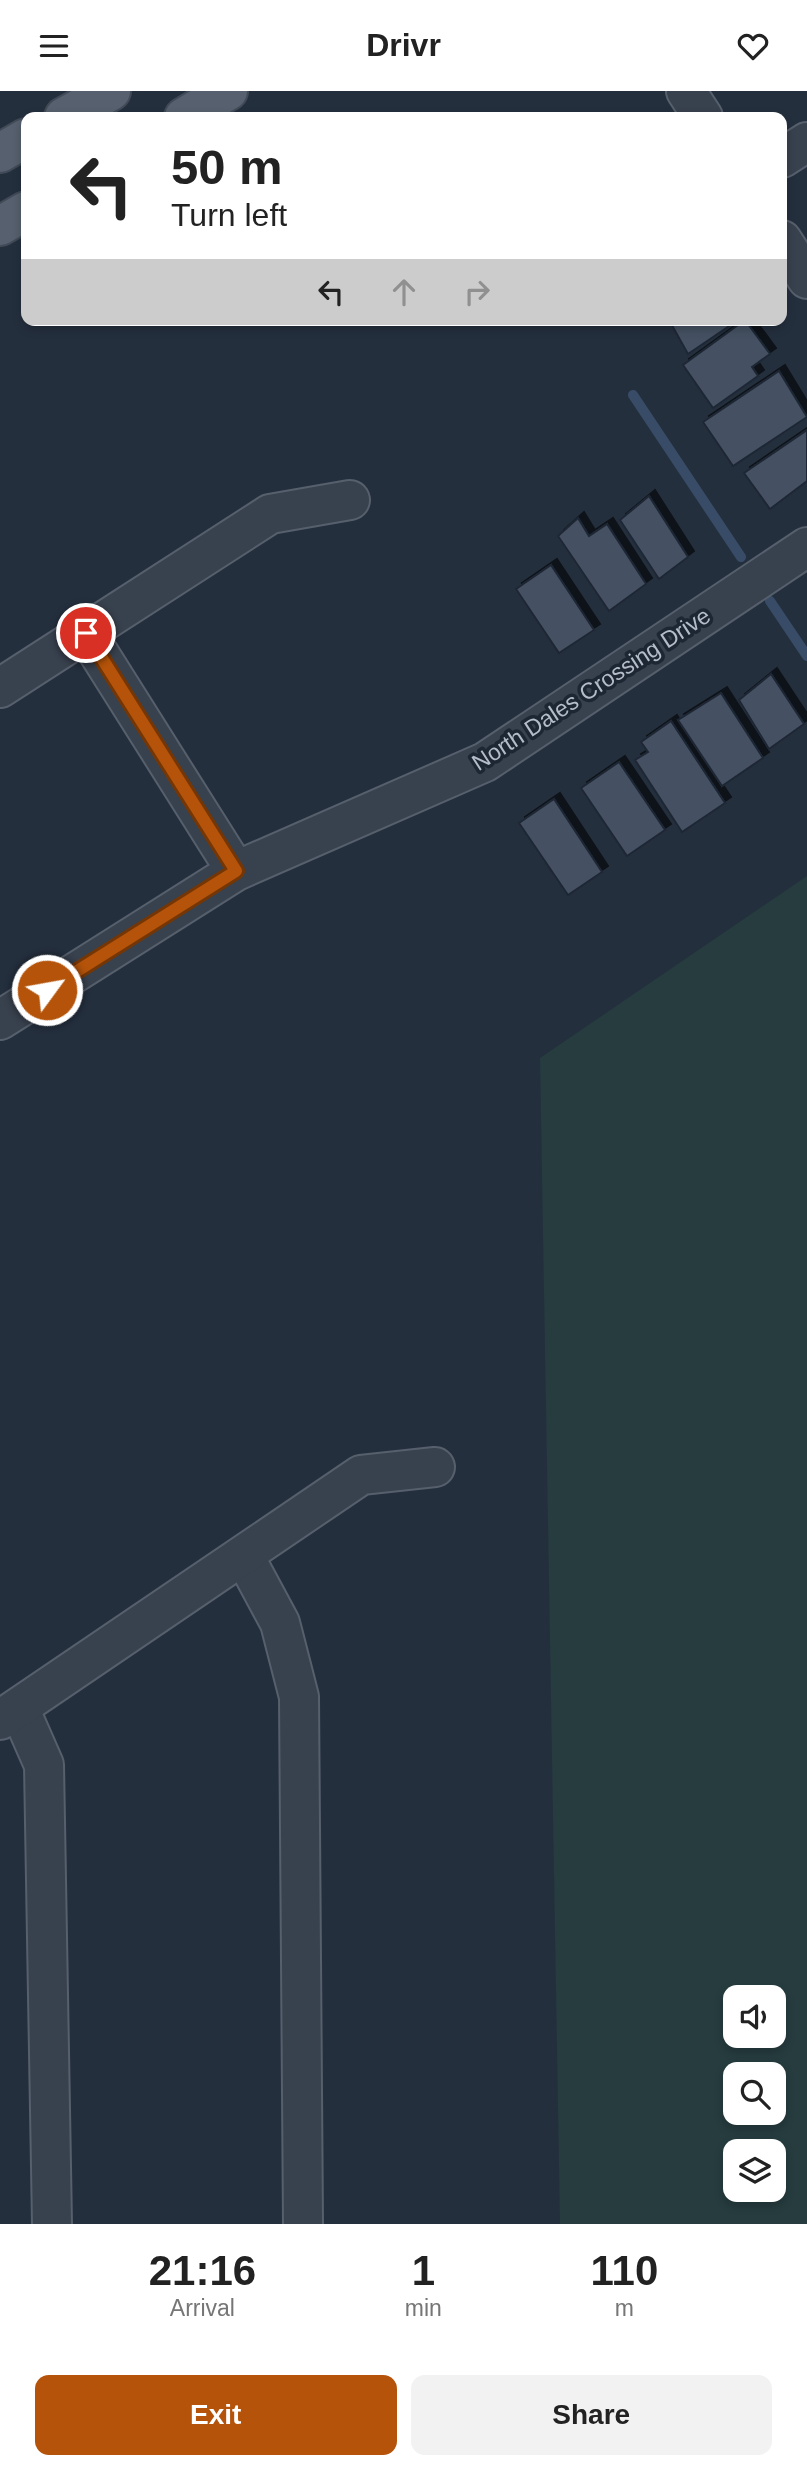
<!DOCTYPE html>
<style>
body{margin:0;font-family:Helvetica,sans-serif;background:#f2f2f2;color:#222;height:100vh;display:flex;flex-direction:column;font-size:26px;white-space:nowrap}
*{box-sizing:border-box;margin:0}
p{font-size:23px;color:#767676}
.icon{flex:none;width:38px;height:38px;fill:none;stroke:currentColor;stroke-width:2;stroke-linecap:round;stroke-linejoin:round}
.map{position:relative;height:2133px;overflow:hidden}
.drawer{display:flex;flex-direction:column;background:#fff;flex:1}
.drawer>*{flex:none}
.top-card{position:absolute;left:21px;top:21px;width:766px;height:214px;border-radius:14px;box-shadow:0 4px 10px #0003;background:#fff;color:#222;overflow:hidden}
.tools{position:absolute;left:723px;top:1894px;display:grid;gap:14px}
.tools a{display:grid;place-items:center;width:63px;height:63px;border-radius:14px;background:#fff;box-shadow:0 4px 10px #0003;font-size:35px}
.pin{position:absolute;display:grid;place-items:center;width:60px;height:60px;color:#fff;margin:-30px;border:4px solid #fff;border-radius:50%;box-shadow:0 2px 7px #0007}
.me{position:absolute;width:77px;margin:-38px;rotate:58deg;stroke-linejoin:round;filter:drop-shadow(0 0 5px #0008)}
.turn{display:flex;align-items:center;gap:24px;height:147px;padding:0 35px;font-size:32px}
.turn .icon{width:91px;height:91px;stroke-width:2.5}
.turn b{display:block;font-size:49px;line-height:60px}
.lanes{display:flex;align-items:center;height:66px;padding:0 35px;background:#0003;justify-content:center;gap:35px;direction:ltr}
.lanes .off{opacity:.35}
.eta{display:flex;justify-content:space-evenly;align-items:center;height:119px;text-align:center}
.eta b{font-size:42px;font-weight:600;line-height:49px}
.action{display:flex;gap:14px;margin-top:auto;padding:14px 35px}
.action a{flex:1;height:80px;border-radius:14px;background:#b45309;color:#fff;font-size:28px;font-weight:600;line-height:80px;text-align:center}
.action a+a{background:#f2f2f2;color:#222}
header{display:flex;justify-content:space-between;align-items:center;height:91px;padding:0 35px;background:#fff;font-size:32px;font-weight:600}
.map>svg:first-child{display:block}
.green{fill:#263c3f;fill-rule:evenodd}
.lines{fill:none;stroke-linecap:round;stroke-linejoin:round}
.stream{stroke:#394c67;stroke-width:10}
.building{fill:#455162;stroke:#1f2835;stroke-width:2;filter:url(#shadow)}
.minor-casing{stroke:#565f6c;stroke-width:42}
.major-casing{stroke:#414a57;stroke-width:42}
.minor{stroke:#38414e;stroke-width:38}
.major{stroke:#56606e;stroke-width:38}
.route-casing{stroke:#753606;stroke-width:18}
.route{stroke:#b45309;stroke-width:12}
.labels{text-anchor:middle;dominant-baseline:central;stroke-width:7;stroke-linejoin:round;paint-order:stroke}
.street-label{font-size:23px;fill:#b4bcc9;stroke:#1d2633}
</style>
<header><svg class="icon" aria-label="menu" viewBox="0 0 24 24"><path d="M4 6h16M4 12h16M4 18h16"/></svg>Drivr<svg class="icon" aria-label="heart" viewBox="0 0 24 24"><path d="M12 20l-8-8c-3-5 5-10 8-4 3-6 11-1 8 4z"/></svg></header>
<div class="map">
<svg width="807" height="2133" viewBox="0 0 807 2133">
<defs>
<filter id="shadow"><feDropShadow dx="6" dy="-6" stdDeviation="0" flood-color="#0009"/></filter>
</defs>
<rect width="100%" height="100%" fill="#242f3e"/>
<path class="green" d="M807 785V2133H560L540 967ZM735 1906H774V1944H735ZM735 1983H774V2021H735ZM735 2060H774V2098H735Z"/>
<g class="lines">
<g class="stream">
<polyline points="633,304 741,466"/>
<polyline points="770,510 807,565"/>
</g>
</g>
<g class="building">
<polygon points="669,229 738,229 688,263"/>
<polygon points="745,229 770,263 752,276 758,285 713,317 683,274"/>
<polygon points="779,280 807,326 733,375 703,331"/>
<polygon points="807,339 807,390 770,418 744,382"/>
<polygon points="649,405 688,466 659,488 620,429"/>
<polygon points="578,427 589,445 607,433 646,493 609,520 558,445"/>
<polygon points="551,474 594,539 559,562 516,498"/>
<polygon points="771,583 804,633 769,658 739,609"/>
<polygon points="721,602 763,667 722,695 678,629"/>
<polygon points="671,630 725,712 682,741 635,669 648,661 641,651"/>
<polygon points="619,671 665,739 627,765 581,697"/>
<polygon points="554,708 602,781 568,804 519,732"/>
</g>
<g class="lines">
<defs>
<g id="minor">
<polyline points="686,0 703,26"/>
<polyline points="782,67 807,51"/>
<polyline points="782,149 807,188"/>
<polyline points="86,542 236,780"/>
<polyline points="0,597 270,423 350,409"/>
<polyline points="0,929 236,780 485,671 807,456"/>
<polyline points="244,1465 280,1532 299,1606 303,2133"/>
<polyline points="19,1617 44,1674 52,2133"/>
<polyline points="0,1629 361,1384 435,1376"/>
</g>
<g id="major">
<polyline points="64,26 111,0"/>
<polyline points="184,26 228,0"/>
<polyline points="0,62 26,47"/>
<polyline points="0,135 26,120"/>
</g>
</defs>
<use href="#minor" class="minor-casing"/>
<use href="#major" class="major-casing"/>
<use href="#minor" class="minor"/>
<use href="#major" class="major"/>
</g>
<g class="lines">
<defs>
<polyline id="route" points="47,899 236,780 86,542"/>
</defs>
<use href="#route" class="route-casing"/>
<use href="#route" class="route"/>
</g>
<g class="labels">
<g class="street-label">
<text transform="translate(591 598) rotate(-33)">North Dales Crossing Drive</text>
</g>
</g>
</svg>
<div class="tools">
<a><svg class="icon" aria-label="sound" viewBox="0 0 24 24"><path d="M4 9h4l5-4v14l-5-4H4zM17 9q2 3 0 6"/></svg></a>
<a><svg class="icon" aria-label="search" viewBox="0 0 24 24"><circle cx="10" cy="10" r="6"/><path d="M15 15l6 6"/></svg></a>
<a><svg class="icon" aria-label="layers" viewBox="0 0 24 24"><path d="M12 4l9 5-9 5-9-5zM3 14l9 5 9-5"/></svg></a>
</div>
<div class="pin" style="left:86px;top:542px;background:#d93025"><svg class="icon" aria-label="arrive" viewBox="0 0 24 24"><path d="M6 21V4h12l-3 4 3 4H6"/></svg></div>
<svg class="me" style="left:47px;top:899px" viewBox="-20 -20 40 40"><circle r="17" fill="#b45309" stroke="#fff" stroke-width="3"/><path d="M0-11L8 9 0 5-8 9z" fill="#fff"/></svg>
<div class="top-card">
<div class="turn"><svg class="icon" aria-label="left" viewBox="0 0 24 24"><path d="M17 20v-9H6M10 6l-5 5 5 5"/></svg><div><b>50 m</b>Turn left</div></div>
<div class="lanes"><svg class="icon" aria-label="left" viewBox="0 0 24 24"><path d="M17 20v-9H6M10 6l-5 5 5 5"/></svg><svg class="icon off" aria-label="ahead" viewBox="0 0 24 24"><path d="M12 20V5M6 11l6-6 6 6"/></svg><svg class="icon off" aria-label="right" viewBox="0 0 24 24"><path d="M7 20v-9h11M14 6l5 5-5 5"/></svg></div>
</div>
</div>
<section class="drawer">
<div class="eta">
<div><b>21:16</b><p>Arrival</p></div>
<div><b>1</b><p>min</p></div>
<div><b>110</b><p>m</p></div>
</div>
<div class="action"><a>Exit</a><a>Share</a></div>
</section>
